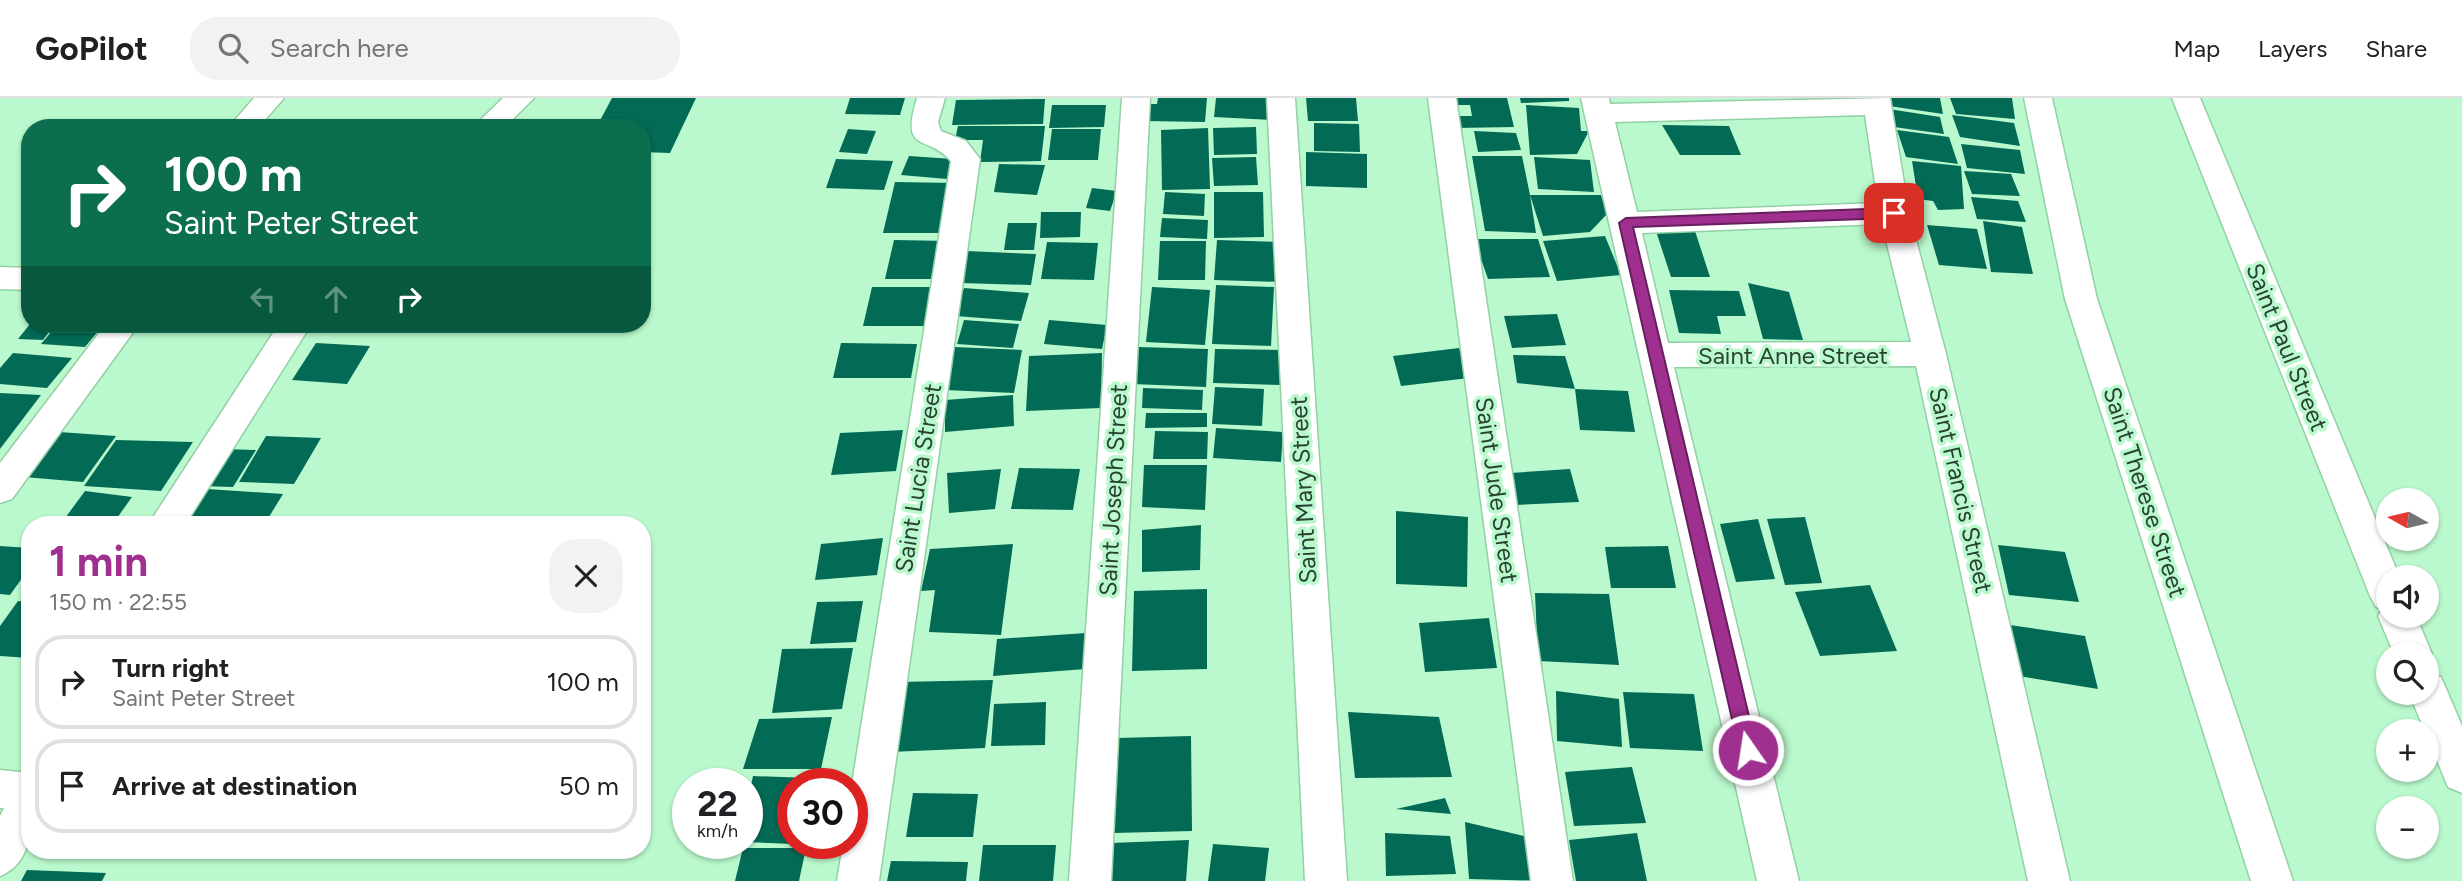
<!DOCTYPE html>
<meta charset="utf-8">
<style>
body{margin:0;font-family:Figtree,sans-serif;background:#f2f2f2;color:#202124;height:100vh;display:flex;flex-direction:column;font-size:26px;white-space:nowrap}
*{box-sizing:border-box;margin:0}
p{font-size:23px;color:#757577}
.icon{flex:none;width:38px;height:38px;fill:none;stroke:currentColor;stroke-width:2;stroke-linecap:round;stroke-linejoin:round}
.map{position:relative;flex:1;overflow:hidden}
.details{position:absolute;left:21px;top:418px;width:630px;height:343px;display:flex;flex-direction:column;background:#fff;border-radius:28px;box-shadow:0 2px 5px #0004}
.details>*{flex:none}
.hud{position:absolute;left:21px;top:21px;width:630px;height:214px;border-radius:28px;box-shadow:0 2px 5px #0004;background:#0b6e4f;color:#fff;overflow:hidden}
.needle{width:46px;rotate:278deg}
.controls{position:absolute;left:2376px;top:390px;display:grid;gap:14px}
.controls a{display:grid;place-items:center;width:63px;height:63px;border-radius:50%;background:#fff;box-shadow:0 2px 5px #0004;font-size:35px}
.speed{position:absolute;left:672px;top:670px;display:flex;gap:14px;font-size:35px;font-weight:700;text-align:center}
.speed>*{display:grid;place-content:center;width:91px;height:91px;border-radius:50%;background:#fff;box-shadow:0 2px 5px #0004;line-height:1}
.speed small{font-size:18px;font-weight:400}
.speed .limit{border:10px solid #d22;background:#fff;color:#111}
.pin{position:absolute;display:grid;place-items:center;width:60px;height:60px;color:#fff;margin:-30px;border-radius:14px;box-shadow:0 4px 10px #0006}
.me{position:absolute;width:77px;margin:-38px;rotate:347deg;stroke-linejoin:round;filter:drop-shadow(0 0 5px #0008)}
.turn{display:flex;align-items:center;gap:24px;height:147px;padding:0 28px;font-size:32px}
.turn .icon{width:91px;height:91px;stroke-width:2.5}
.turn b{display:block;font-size:49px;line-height:60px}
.lanes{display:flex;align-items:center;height:66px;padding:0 28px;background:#0003;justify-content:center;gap:35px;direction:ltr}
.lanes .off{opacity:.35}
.round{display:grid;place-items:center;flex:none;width:74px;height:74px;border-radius:28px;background:#f2f2f2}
.overview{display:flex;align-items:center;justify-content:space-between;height:119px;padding:0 28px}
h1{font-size:42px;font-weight:700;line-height:52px;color:#9f308f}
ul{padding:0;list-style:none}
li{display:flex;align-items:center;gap:21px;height:94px;margin:0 14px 10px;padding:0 14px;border:4px solid #e0e0e0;border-radius:28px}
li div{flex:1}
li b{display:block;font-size:26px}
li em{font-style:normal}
header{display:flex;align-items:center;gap:42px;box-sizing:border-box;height:98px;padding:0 35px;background:#fff;border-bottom:2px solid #e0e0e0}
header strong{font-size:33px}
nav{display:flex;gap:38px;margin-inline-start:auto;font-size:24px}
.search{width:490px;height:63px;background:#f2f2f2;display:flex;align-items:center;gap:18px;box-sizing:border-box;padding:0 24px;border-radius:28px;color:#757577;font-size:26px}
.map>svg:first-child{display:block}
.building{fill:#036a56}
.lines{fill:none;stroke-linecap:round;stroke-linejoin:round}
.street-casing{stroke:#92d0a5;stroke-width:3}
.street{fill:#fff;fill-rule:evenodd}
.route{fill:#9f308f;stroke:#671f5d;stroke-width:2}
.labels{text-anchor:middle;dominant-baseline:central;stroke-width:7;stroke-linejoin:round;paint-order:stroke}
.street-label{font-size:24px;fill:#294332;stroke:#baf9cd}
</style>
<header>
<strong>GoPilot</strong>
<div class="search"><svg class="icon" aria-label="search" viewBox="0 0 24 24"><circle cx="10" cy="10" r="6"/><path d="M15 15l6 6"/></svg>Search here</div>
<nav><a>Map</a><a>Layers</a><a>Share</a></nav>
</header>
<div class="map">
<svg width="2462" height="783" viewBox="0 0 2462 783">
<rect width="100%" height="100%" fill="#baf9cd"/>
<g class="building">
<polygon points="612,0 696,0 670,55 642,54 642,30 596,30"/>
<polygon points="850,0 905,0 900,17 845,16"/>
<polygon points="1158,0 1207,0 1205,24 1145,23 1147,6 1157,6"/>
<polygon points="1216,0 1276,0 1274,22 1214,19"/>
<polygon points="1306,0 1356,0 1358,23 1308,23"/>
<polygon points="1454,0 1507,0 1514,29 1456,30 1454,18 1472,18 1470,7 1455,7"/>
<polygon points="1520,0 1569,0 1569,3 1521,5"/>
<polygon points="1887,0 1940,0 1943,16 1889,8"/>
<polygon points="1950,0 2012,0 2015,21 1956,16"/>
<polygon points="1045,1 1043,26 952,27 956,2"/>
<polygon points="1052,7 1106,7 1104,29 1049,30"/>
<polygon points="1526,7 1579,10 1581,33 1589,33 1577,56 1530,57"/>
<polygon points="1889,11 1940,19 1944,36 1894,29"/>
<polygon points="1952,17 2014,25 2020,48 1960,39"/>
<polygon points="1314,25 1359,26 1360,54 1314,53"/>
<polygon points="1662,27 1729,28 1741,57 1680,57"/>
<polygon points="958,28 1045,28 1041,63 980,64 983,42 955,42"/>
<polygon points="1256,29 1257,56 1214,57 1213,30"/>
<polygon points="1208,30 1210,91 1162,92 1161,32"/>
<polygon points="848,31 876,33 867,56 839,54"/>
<polygon points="1052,31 1101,31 1098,62 1048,62"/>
<polygon points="1897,32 1949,39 1958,66 1906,59"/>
<polygon points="1474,33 1516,35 1521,52 1478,54"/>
<polygon points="1961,46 2020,52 2025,76 1967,70"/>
<polygon points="1306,54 1367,56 1367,90 1306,88"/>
<polygon points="909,58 953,61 947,81 901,77"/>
<polygon points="1472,58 1522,58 1530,97 1601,97 1607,116 1590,134 1543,138 1530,97 1536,135 1485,133"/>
<polygon points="1256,59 1258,87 1214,88 1212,60"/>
<polygon points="1534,59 1590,62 1594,94 1538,91"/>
<polygon points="836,61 893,63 884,92 826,90"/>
<polygon points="1912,63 1961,68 1964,111 1938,112 1933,103 1918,101"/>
<polygon points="999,66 1045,67 1037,97 994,94"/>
<polygon points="1964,73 2011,76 2020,98 1972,96"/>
<polygon points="895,84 957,85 947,135 883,135"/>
<polygon points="1092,90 1117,93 1110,113 1086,110"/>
<polygon points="1165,94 1205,96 1204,118 1163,116"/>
<polygon points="1214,94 1263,94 1264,139 1214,140"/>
<polygon points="1971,99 2018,103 2026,124 1977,121"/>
<polygon points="1041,114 1081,114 1080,139 1040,140"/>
<polygon points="1162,120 1208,122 1207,141 1160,139"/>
<polygon points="1983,123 2022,129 2033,176 1991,174"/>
<polygon points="1008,125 1037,125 1034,152 1004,152"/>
<polygon points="1927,127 1977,131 1987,171 1939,167"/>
<polygon points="1656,133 1695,133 1710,179 1671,179"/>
<polygon points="1605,138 1621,177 1557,183 1543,143"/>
<polygon points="1474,141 1538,141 1550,179 1488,181"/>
<polygon points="894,142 949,143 942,181 885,181"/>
<polygon points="1217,142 1284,144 1283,184 1214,182"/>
<polygon points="1160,143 1206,143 1205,182 1158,182"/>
<polygon points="1047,144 1098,145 1094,182 1041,181"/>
<polygon points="966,153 1036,156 1031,187 960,185"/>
<polygon points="1748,185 1789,194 1803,242 1763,241"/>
<polygon points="1216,187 1274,189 1271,248 1212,246"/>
<polygon points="872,189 935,189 928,228 863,228"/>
<polygon points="1152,189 1210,192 1205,247 1146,244"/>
<polygon points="964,190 1029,195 1021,223 955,218"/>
<polygon points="1669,192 1739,193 1746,218 1717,218 1721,236 1679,235"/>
<polygon points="1557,216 1566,247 1512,250 1504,218"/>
<polygon points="964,222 1019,226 1013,250 957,246"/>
<polygon points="1049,222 1107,227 1102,251 1044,246"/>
<polygon points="30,226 55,226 43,242 18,241"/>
<polygon points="58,226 104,226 85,249 41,246"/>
<polygon points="316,245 370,248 347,286 292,282"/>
<polygon points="841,245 917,246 911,280 833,280"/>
<polygon points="955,249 1022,252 1014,295 945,292"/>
<polygon points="1138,249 1208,251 1206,289 1133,286"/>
<polygon points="1459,250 1469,280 1401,288 1393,258"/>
<polygon points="1215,251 1283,252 1283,287 1213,285"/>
<polygon points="13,255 72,260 47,290 0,286 0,270"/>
<polygon points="1102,255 1101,310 1026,313 1029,258"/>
<polygon points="1513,257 1565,258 1575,291 1517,285"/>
<polygon points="1215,289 1264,291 1262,328 1212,326"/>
<polygon points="1143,290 1203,292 1202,312 1142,310"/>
<polygon points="1575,291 1628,293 1635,334 1580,332"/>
<polygon points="0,295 41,297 0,351"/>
<polygon points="1013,297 1014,328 945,334 945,302"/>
<polygon points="1146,315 1207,315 1207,329 1145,330"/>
<polygon points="1216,330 1283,334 1281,364 1213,360"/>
<polygon points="903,332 896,373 831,377 840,335"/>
<polygon points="1155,333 1208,334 1207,361 1153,361"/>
<polygon points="59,334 116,338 83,384 24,379"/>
<polygon points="266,338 321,340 294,386 239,384"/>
<polygon points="116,342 193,344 161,393 84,388"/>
<polygon points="222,351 256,352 233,389 199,388"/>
<polygon points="1144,367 1207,367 1205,412 1142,409"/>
<polygon points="1019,370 1080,371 1073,412 1011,411"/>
<polygon points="1001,371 995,411 949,415 947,375"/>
<polygon points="1570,371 1579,404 1516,407 1510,375"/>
<polygon points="207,391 283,396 264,427 184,427"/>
<polygon points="85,393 132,399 112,427 60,427"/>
<polygon points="1396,413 1468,419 1467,489 1396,486"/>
<polygon points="1805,419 1822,485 1785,487 1767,421"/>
<polygon points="1758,421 1775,481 1736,484 1720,426"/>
<polygon points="1201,427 1200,472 1142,474 1142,432"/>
<polygon points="883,440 877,477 815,482 821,446"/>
<polygon points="1013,446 1001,537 929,534 935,492 921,493 930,451"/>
<polygon points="1998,447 2065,454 2079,504 2009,497"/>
<polygon points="0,448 30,450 30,469 10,497 0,496"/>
<polygon points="1668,448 1676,490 1611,490 1605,449"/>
<polygon points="1870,487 1897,553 1820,558 1795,494"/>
<polygon points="1207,491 1207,571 1132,573 1134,493"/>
<polygon points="1535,495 1609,496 1619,567 1538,563"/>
<polygon points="18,503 30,504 30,560 0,558 0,528"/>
<polygon points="863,503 856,544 810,546 817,504"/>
<polygon points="1489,520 1497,570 1425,574 1419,525"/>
<polygon points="2003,526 2085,538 2098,591 2012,577"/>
<polygon points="1086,535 1086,571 993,578 997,541"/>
<polygon points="853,550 842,611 772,615 782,551"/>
<polygon points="993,582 985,650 889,654 898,584"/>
<polygon points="1556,593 1619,601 1622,649 1557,643"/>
<polygon points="1623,594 1694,596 1703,653 1630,650"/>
<polygon points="1046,604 1045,647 991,648 994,606"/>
<polygon points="1348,614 1439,619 1452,679 1355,680"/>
<polygon points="832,619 821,671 743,671 759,621"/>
<polygon points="1191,638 1192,733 1114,735 1117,640"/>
<polygon points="1632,669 1646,725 1574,728 1565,674"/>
<polygon points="753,678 835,681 833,686 793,686 793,746 747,744 747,706"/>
<polygon points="913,695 978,696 973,739 906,739"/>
<polygon points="1445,700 1451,716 1396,711"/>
<polygon points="1465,724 1536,741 1550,783 1469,781"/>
<polygon points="1385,735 1450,738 1456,776 1386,778"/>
<polygon points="1637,735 1647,783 1576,783 1569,742"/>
<polygon points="1189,742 1186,783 1105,783 1110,745"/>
<polygon points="1213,746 1269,750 1265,783 1208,783"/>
<polygon points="983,747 1056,747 1053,783 979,783"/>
<polygon points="743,750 806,750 799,783 735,783"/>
<polygon points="891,763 968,764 966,783 887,783"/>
<polygon points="27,772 106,775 102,783 21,783"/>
</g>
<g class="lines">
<defs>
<g id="street">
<polygon points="254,0 284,0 258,30 228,30"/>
<polygon points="503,0 534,0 504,30 472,30"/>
<path d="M917 0H945L938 24 941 33 966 43 980 61 879 783H837L843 746H852V686L951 63C926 35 900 57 917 0Z"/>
<polygon points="1122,0 1150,0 1111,783 1069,783"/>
<polygon points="1267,0 1295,0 1347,783 1305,783"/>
<polygon points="1428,0 1456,0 1573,783 1531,783"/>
<path d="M1581 0H1609L1610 6 1890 0 1909 115 1946 256 2070 783H2028L1916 268 1674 269 1799 783H1757ZM1865 17 1878 105 1637 114 1615 24ZM1882 126 1911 244 1668 245 1642 135Z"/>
<polygon points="2024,0 2052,0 2097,201 2293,783 2251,783 2065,201"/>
<polygon points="2172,0 2200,0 2400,480 2389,480 2389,518 2416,518 2432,556 2427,566 2427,556 2394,556 2378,518 2382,511 2376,509 2370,498"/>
<polygon points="0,169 30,170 30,192 0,191"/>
<polygon points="106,226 139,226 12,401 0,405 0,365"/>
<polygon points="274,226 306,226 307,233 185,427 148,427 275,232"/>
<polygon points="2427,574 2441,579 2462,628 2462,695 2448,689 2409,595 2427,595"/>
<path d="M0 672 30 675C30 711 40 762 0 778V718L4 710H0Z"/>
</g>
</defs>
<use href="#street" class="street-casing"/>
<use href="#street" class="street"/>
</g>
<polygon class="route" points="1894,110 1901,115 1894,120 1633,129 1757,652 1754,657 1748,660 1741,657 1739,652 1619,125 1626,120"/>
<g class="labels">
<g class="street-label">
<text transform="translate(2287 249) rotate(68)">Saint Paul Street</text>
<text x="1793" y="257">Saint Anne Street</text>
<text transform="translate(918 380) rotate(-81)">Saint Lucia Street</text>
<text transform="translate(1113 392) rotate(-87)">Saint Joseph Street</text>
<text transform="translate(1303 392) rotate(-93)">Saint Mary Street</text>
<text transform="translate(1497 392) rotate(82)">Saint Jude Street</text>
<text transform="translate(1961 392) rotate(77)">Saint Francis Street</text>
<text transform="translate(2145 394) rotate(72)">Saint Therese Street</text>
</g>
</g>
</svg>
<div class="controls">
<a><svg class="needle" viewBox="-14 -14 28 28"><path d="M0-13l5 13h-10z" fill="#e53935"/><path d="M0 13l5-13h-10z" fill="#757577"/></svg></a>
<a><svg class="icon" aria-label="sound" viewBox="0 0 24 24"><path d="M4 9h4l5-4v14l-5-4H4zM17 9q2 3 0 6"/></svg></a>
<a><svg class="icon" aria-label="search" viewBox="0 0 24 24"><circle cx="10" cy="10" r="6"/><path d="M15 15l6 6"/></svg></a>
<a>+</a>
<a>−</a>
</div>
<div class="speed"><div>22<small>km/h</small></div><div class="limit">30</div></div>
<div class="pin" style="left:1894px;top:115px;background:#d93025"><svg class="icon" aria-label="arrive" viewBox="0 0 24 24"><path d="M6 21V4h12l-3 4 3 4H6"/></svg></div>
<svg class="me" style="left:1748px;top:652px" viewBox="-20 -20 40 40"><circle r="17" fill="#9f308f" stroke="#fff" stroke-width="3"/><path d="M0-11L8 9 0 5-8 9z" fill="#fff"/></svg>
<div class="hud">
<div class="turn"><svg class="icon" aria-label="right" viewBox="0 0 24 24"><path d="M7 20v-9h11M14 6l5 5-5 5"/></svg><div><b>100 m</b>Saint Peter Street</div></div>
<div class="lanes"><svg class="icon off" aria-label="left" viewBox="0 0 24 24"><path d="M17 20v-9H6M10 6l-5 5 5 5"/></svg><svg class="icon off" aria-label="ahead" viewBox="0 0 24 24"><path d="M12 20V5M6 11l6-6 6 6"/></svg><svg class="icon" aria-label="right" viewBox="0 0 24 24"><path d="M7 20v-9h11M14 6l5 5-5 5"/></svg></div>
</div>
<section class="details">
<div class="overview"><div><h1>1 min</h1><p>150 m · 22:55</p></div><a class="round"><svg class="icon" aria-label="close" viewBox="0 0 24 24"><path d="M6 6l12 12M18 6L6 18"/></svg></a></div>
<ul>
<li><svg class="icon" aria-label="right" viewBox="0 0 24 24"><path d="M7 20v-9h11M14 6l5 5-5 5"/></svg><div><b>Turn right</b><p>Saint Peter Street</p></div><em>100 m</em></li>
<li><svg class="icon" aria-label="arrive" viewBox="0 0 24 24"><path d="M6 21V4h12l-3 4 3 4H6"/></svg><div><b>Arrive at destination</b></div><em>50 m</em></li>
</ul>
</section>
</div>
